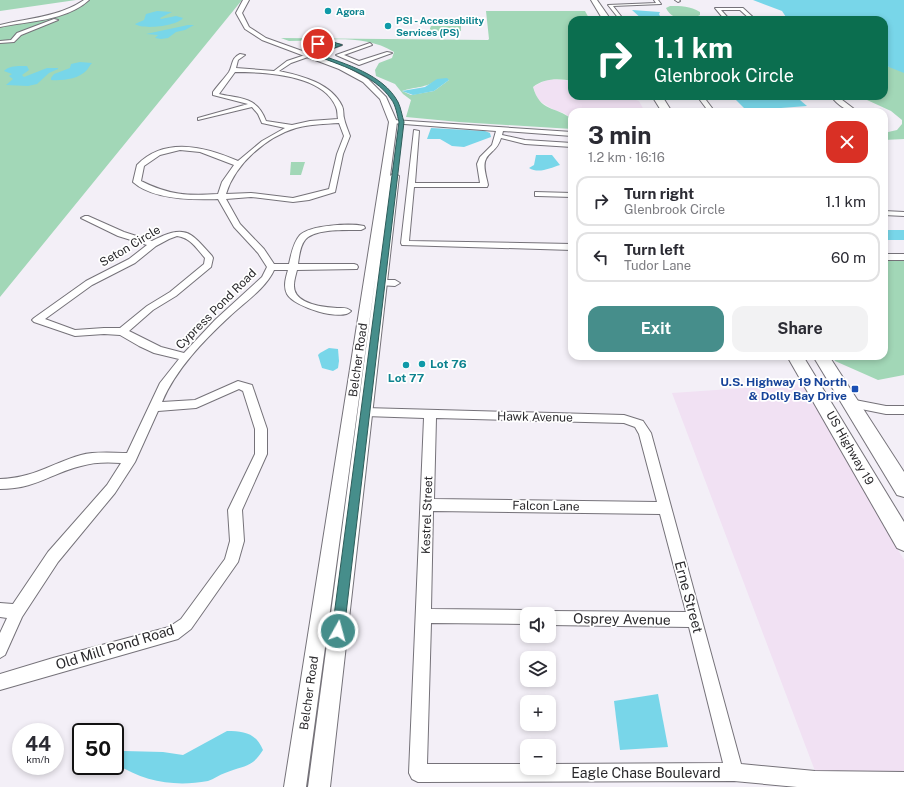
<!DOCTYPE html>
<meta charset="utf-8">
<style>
body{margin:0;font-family:"Public Sans",sans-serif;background:#f2f2f3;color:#2b2b33;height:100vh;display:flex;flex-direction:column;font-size:15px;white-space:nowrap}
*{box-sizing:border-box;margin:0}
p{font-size:13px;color:#7c7c81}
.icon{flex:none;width:22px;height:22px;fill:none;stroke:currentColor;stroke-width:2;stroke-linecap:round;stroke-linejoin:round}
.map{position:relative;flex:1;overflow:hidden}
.panel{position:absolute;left:568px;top:108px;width:320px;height:252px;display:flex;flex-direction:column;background:#fff;border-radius:12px;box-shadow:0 2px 6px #0003}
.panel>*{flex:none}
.guide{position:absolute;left:568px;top:16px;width:320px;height:84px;border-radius:12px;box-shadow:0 2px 6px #0003;background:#0b6e4f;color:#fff;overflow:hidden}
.controls{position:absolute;left:520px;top:607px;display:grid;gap:8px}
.controls a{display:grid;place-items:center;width:36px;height:36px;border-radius:8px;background:#fff;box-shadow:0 2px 6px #0003;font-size:20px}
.speed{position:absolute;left:12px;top:723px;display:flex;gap:8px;font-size:20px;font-weight:700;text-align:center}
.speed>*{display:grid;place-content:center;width:52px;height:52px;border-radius:50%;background:#fff;box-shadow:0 2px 6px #0003;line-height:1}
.speed small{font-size:10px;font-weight:400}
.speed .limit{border:2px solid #111;border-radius:6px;background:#fff;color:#111}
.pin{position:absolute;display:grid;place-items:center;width:34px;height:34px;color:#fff;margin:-17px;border:2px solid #fff;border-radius:50%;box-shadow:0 1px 4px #0007}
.me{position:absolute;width:44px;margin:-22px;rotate:7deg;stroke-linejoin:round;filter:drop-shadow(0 0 3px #0008)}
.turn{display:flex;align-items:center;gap:14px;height:84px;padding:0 20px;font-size:18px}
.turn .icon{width:52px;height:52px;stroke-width:2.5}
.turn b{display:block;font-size:28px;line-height:34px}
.round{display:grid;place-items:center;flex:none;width:42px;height:42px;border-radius:12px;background:#f2f2f3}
.overview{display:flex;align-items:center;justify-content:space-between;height:68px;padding:0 20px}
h1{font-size:24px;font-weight:700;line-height:30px}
.action{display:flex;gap:8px;margin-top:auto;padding:8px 20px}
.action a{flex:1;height:46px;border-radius:12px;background:#468e8b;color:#fff;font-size:16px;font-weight:700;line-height:46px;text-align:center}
.action a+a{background:#f2f2f3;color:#2b2b33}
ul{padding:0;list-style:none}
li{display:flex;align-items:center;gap:12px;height:50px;margin:0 8px 6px;padding:0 12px;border:2px solid #e1e1e2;border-radius:12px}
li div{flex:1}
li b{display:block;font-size:15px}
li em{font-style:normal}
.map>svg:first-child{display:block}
.commercial{fill:#f1e1f3}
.green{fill:#a2d7b7;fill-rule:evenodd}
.water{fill:#78d6e9}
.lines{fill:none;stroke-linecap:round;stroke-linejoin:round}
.minor-casing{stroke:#757279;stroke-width:2}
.major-casing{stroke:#757279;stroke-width:2}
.highway-casing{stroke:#757279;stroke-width:2}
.minor{fill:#fff;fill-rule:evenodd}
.major{fill:#fff;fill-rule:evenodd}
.highway{fill:#fff;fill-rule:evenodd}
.route{fill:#468e8b;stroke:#2e5c5a}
.culture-dot{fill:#0f9aa8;stroke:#fff;stroke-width:1.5}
.transit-dot{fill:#1a4fb4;stroke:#fff;stroke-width:1.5}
.labels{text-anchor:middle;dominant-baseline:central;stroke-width:3.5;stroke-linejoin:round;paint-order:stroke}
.far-culture-label{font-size:10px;font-weight:bold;fill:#0d838f;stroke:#fff;text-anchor:start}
.street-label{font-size:12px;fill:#2a292c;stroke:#fff}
.culture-label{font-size:12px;font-weight:bold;fill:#0d838f;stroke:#fff;text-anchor:start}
.transit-label{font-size:12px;font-weight:bold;fill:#164399;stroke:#fff;text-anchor:end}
.near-street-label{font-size:14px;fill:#2a292c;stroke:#fff}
</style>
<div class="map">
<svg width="904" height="787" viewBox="0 0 904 787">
<rect width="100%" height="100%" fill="#f3eff7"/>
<g class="commercial">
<polygon points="553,79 572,81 572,96 623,96 639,101 645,112 572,112 572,119 564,113 554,110 538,100 533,87 546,80"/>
<polygon points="803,384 904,560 904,773 815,771 672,393"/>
</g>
<g class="green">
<polygon points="0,0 76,0 0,11"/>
<polygon points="84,0 242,0 0,297 0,25 65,11"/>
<path d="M670 6C681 6 690 6 700 12V15C689 22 672 21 666 8Z"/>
<path d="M486 11H585L590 20H572V81C559 78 544 78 533 87 540 112 555 106 572 119V129L459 122 406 117 411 100 403 94 395 84 376 76 375 70 379 63 392 58 394 52C363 33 323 41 289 41L281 38 488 40 489 39ZM438 79 449 80 434 91 411 95 402 91C416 86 425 89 438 79Z"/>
<polygon points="431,26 461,26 461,31 429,31"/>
<polygon points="889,66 904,72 904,139 884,140 884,133 897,130 902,124 902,120 891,111 867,100 865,96 884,96 884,71"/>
<polygon points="291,162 305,162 301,175 290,175"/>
<polygon points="884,259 904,259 904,375 878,380 835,361 832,356 884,356"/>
</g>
<g class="water">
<polygon points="753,0 904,0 904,73 884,65 884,20 788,20 782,11"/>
<polygon points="632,10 660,12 659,14 662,20 643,20"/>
<path d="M157 11 172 12 160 18 161 19 176 16 183 18C177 26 143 30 135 24L144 20 146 14Z"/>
<polygon points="188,25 194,25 185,30 176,32 168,38 161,39 155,38 158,35 146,34"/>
<path d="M80 62 92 63C90 65 88 69 86 71 78 79 62 81 51 80V78L54 74 70 68 71 64Z"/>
<path d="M27 66 29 70 22 75 24 77 47 68H58V69L49 73 37 84 28 86 6 85 13 79 9 76 12 74 4 71C10 65 19 66 27 66Z"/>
<polygon points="447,78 449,80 434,91 413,95 402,91 425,87 437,79"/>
<polygon points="743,98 800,100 807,106 768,109 745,109 735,99"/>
<polygon points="431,128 485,131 490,133 491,137 464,147 452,146 440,139 427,139"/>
<path d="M536 155H552L560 165C550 168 539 174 529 168L534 165Z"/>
<rect x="884" y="230" width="20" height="10"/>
<polygon points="329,348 338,349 339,361 338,368 333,371 322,368 318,355 320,353"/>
<polygon points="658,694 668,747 620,750 614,701"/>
<path d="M227 731C244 731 256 733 263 750 251 769 244 765 225 773 219 775 214 779 208 781 175 787 145 782 116 764L124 751 163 752 183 755Z"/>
</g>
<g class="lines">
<defs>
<g id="minor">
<path d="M84 0H89C66 21 29 21 0 27V25C29 18 59 17 84 0Z"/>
<polygon points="654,0 658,0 661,4 613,6 624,20 620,20 608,5 656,3"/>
<polygon points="675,0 679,0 680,1 678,2"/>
<polygon points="715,8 743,8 756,20 751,20 740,10 721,10 730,20 725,20"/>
<polygon points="54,19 58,20 21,35 14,42 0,43 0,41 11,40 17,33"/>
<polygon points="328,41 330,43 309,49 306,47"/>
<polygon points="370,43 372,45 344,55 359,61 387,52 392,53 359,65 336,55"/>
<path d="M338 44 342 45 291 63 279 71C302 76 331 83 342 106 344 110 343 115 344 118 345 124 348 130 350 136L343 154 335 192 309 200 293 202 251 197 226 199 240 224 264 249 274 264H289C291 255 293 243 300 235 310 225 350 223 364 226L365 228 361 230C348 230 314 228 305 240 300 246 299 257 298 264H354L357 265 358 267 357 269 297 270C296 274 294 280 294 285 293 304 323 307 337 308 342 308 347 307 351 311 342 322 294 307 287 294 283 286 286 277 288 270H274C266 288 245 302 230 316 204 340 176 369 162 402L195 400 238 381 252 385 253 388 267 429V454L242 510 244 541 238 562 191 629 178 639 0 690V674L53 658 169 627 181 619 225 559 230 541 228 510 255 454V429L243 391 239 389 196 408 158 411 135 462 115 493 58 562 22 617 5 655 0 658V633L7 618 0 617V603L13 604 48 552 107 485 121 463C108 462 94 462 81 466 49 474 36 489 0 489V479C34 478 50 464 81 455 96 451 112 453 127 453L160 383 179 359 154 353 139 346 120 335 104 334 75 336 34 322 32 320 34 318 86 281 129 259 147 245 118 236 81 218 85 216H88L124 232 152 241C185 224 190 231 212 256L213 258 211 267 176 296 153 310 129 331 161 347 184 353 215 320 262 277 267 267 258 253 234 227 218 199C193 200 153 200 133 182L137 165C165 136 206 147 238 161L262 141 285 128 262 123 258 114 252 107 198 120V118L248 104 213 95V92C218 85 224 79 229 72 233 65 231 58 240 54L245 55 238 60 236 68 274 71 287 61ZM235 72C264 72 323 74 336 107 338 111 337 115 338 119L310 121 292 125 266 121C257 96 240 99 219 94ZM339 123 344 136 337 154 329 189 293 198 251 193 226 194C235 164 266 137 296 128 310 124 325 124 339 123ZM180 150 200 152 234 165 222 182 218 194C187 196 169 195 141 181L144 166 160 155ZM177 236C191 238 196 248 205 258L204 264 170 292 147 306 120 328H104L75 330 45 319 92 285 135 263 156 246 169 239Z"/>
<polygon points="697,96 703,96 715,112 709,112"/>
<path d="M831 96H837L858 112C848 112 837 105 831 96Z"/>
<path d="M393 120 572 132V136L503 131 502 135 525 140 572 143V147L525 144 501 138C497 151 490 151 486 159 482 166 487 178 488 185L487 187H414L409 241 572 244V250L402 245 401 243 414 130 419 131 415 183H480L477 164 480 157 492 145 496 131 391 123 390 122Z"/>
<polygon points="535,192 572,193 572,197 538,196 535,196"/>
<polygon points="884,211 904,212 904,216 884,215"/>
<rect x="884" y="254" width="20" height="6"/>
<polygon points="381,280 395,280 400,283 395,286 378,285 376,283 378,281"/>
<polygon points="850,399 886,406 904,406 904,414 886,414 846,406 844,403 846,400"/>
<path d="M365 408 624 415 643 421 651 433 741 764 815 771 904 772V787H797L734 781 418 782 412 779 409 773 424 418 365 416 361 415 359 412 361 409ZM436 418 624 423 635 427 639 434 657 502 434 499ZM433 511 660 514 686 612 549 611 543 614H549V625L689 627 723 763 549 764V768H527V764H427L431 623 527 624V614H533L532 612 527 610 431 609Z"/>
</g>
<polygon id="major" points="243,0 249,0 242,13 249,27 266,38 344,66 368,79 386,97 397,122 390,176 394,173 399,176 330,787 308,787 376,273 306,787 284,787 389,122 380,99 363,82 339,69 262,40 245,29 236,13"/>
<g id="highway">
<polygon points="591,0 597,0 611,20 603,20"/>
<polygon points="652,96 662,96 672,112 662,112"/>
<polygon points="787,356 803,356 904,522 904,551 897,548"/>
<polygon points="813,356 829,356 904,472 904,497 897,495"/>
</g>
</defs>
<use href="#minor" class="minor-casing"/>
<use href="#major" class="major-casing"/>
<use href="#highway" class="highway-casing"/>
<use href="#minor" class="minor"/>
<use href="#major" class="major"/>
<use href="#highway" class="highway"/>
</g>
<path class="route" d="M328 40 342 45 318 54C345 64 383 74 398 102 401 108 402 116 404 122L344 631 342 635 338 637 333 635 332 631 399 122C397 115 396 105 391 99 374 74 339 65 312 54V53L336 45 328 43 318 46 316 44Z"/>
<g class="culture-dot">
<circle cx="328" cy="11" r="4"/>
<circle cx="388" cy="26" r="4"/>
<circle cx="422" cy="364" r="4"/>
<circle cx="406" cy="365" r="4"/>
</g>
<rect class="transit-dot" x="851" y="385" width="8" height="8" rx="2"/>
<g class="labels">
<g class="far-culture-label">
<text x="336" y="11">Agora</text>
<text x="396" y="20">PSI - Accessability<tspan x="396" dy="12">Services (PS)</tspan></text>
</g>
<g class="street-label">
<text transform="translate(130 246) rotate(-31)">Seton Circle</text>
<text transform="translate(216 309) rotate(-45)">Cypress Pond Road</text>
<text transform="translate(358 360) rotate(-82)">Belcher Road</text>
<text transform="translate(535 417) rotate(1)">Hawk Avenue</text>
<text transform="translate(850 448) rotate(60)">US Highway 19</text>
<text transform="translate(546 506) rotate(1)">Falcon Lane</text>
<text transform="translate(427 515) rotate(-88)">Kestrel Street</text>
<text transform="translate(309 693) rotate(-82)">Belcher Road</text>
</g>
<g class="culture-label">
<text x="430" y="364">Lot 76</text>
<text x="406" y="378" text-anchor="middle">Lot 77</text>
</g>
<g class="transit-label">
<text x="847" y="382">U.S. Highway 19 North<tspan x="847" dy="14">&amp; Dolly Bay Drive</tspan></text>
</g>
<g class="near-street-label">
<text transform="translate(689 597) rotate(75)">Erne Street</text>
<text transform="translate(622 619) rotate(1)">Osprey Avenue</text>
<text transform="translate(115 647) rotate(-17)">Old Mill Pond Road</text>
<text x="646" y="773">Eagle Chase Boulevard</text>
</g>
</g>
</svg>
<div class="controls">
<a><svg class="icon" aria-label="sound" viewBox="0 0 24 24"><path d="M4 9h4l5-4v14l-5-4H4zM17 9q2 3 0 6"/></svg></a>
<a><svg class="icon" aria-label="layers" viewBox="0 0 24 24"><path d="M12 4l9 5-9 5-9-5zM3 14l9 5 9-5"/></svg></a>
<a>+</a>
<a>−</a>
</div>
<div class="speed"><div>44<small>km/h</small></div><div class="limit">50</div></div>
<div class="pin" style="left:318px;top:44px;background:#d93025"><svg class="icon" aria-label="arrive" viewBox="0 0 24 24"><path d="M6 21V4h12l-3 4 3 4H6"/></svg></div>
<svg class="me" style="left:338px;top:631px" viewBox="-20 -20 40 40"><circle r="17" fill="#468e8b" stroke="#fff" stroke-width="3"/><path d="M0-11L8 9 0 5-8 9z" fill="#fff"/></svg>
<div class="guide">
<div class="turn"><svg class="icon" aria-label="right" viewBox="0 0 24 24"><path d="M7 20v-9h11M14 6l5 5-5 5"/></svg><div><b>1.1 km</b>Glenbrook Circle</div></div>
</div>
<section class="panel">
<div class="overview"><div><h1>3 min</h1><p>1.2 km · 16:16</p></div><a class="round" style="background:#d93025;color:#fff"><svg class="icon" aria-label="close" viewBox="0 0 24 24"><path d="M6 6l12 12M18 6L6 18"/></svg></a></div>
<ul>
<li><svg class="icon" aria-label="right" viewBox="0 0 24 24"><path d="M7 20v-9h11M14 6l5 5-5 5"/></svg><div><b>Turn right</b><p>Glenbrook Circle</p></div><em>1.1 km</em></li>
<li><svg class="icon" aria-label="left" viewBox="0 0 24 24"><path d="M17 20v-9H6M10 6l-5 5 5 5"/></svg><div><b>Turn left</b><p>Tudor Lane</p></div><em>60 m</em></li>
</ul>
<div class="action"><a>Exit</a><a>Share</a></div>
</section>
</div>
